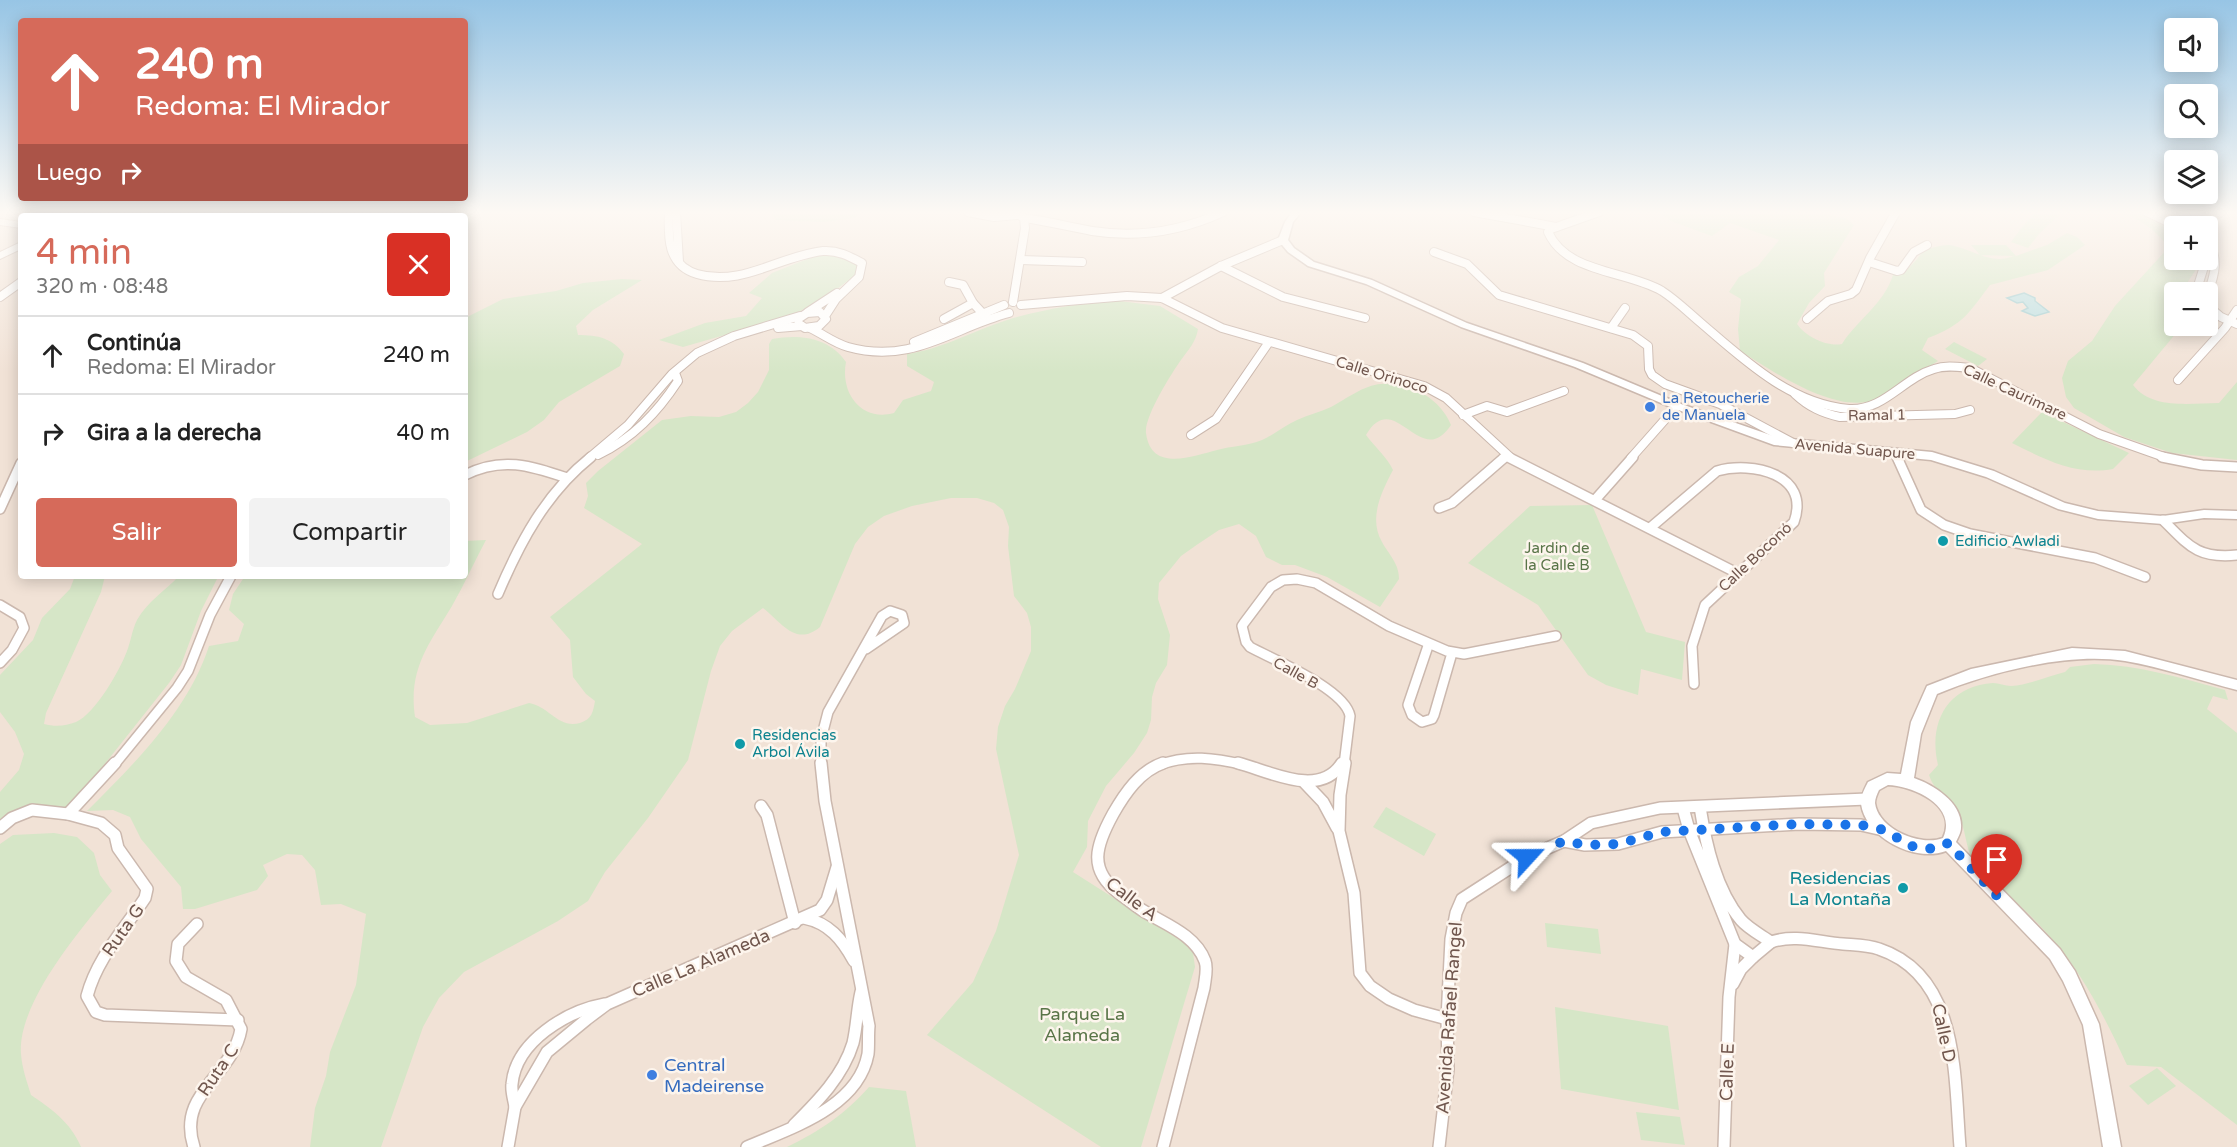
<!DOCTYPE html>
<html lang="es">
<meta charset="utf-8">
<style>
body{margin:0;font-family:"Varela Round",sans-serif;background:#f2f2f2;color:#222;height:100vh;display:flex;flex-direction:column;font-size:22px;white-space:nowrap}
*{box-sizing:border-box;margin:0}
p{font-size:20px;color:#767676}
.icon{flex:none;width:33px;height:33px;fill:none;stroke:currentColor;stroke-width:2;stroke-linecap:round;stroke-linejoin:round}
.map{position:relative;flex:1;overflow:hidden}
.sheet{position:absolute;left:18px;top:213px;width:450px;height:366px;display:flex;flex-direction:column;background:#fff;border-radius:6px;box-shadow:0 3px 15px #0003}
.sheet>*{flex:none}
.hud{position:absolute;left:18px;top:18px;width:450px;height:183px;border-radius:6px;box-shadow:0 3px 15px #0003;background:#d66a5a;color:#fff;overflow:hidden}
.buttons{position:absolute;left:2164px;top:18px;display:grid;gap:12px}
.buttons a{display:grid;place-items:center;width:54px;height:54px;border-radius:6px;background:#fff;box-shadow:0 3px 15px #0003;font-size:30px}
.pin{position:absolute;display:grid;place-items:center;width:51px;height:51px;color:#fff;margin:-62px -26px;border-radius:50% 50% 50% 0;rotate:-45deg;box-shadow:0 0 6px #0007}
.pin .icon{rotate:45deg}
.me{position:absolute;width:66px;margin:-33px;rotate:66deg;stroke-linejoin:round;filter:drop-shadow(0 0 4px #0008)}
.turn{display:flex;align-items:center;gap:21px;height:126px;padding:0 18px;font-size:27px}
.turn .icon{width:78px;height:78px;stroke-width:2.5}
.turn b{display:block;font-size:42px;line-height:51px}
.then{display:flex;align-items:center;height:57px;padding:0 18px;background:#0003;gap:12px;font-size:22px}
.round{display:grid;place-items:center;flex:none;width:63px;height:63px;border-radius:6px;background:#f2f2f2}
.summary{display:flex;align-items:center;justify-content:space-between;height:102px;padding:0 18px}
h1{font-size:36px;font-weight:600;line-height:45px;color:#d66a5a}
.action{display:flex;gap:12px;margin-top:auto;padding:12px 18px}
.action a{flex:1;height:69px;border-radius:6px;background:#d66a5a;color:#fff;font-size:24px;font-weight:600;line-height:69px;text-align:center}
.action a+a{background:#f2f2f2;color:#222}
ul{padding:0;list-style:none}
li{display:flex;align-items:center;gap:18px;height:78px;padding:0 18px;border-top:2px solid #e0e0e0}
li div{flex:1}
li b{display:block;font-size:22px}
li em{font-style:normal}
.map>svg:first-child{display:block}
.residential{fill:#f1e2d6;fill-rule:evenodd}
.green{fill:#d6e6c7}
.water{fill:#bedfe1;stroke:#a5cfd2;stroke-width:1.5}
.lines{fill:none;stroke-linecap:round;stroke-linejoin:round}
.minor-far2-casing{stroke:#cbb8ae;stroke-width:10}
.minor-far1-casing{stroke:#cbb8ae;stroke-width:12}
.minor-casing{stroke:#cbb8ae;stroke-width:14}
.tertiary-casing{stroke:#cbb8ae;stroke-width:3}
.secondary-casing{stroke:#cfbaaf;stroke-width:2}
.minor-far2{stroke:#fff;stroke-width:8}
.minor-far1{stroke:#fff;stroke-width:9}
.minor{stroke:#fff;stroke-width:11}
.tertiary{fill:#fff;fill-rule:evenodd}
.secondary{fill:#fff;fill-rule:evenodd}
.route{stroke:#1a73e8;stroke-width:10;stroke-dasharray:0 18}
.shop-dot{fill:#3f7fe0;stroke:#fdf5ed;stroke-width:2}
.culture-dot{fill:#0f9aa8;stroke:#fdf5ed;stroke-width:2}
.labels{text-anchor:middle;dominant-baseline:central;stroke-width:5;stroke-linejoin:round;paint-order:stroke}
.street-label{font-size:15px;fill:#71574e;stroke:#fdf5ed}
.shop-label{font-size:15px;fill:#366cbe;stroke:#fdf5ed;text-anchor:start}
.culture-label{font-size:15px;fill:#0d838f;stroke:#fdf5ed;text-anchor:start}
.park-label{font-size:15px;fill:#597548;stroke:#fdf5ed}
.near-culture-label{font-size:18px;fill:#0d838f;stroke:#fdf5ed;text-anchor:end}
.near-street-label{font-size:18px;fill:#71574e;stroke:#fdf5ed}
.near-park-label{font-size:18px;fill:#597548;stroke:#fdf5ed}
.near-shop-label{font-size:18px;fill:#366cbe;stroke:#fdf5ed;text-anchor:start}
</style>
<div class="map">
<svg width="2237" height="1147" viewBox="0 0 2237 1147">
<rect width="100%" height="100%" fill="#faf1e7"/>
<path class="residential" d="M0 212H2237V1147H0ZM21 216H465V576H21ZM2175 226H2208V260H2175ZM2175 292H2208V326H2175Z"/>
<g class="green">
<polygon points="373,212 473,212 465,242 465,216 373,216"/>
<polygon points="770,212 860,212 855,218 823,222 776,220"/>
<path d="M1672 212H1810L1846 218 1854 225 1824 273 1825 286 1809 303 1797 324C1806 337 1827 347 1842 344 1857 320 1884 304 1893 275 1910 271 1914 262 1924 250 1932 248 1941 245 1949 245 1972 248 1990 266 2014 256L1980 255 1971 245H2006L2016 256 2047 245 2067 233 2077 237 2085 245 2048 270 1990 285C1968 314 1964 324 1928 338L1922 350 1938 361C1919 373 1900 387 1879 398 1839 418 1773 371 1740 351L1738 329 1741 299 1729 292 1739 277 1758 266 1779 240 1730 223 1712 236 1671 221 1663 215Z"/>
<polygon points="2037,212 2062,212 2039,234 2028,248 2011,242 2022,227"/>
<path d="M2117 212 2144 214 2175 228V260H2199L2197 268 2187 283 2191 292H2175V326H2182L2133 385C2152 410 2191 403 2219 403L2237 382V460L2172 453 2124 437 2074 408 2066 397 2062 378 2068 361 2092 341 2115 306 2169 247C2153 229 2141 218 2117 212Z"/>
<polygon points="836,253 857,261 860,268 857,274 830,294 794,315 683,347 659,340 705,323 746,316 762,298 749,293 772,273 815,256"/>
<path d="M622 279 642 280 593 310 576 326 578 335C598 335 612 338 624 354L620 366 559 402 544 420 527 432 465 462V318L503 299 556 291 583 283Z"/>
<path d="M1119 301 1160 306 1198 329C1196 342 1189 349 1181 360 1171 374 1144 417 1146 433 1151 473 1193 456 1217 450 1231 446 1248 446 1262 440 1274 435 1285 425 1297 420 1308 415 1320 412 1331 407 1346 399 1364 385 1381 384 1410 382 1440 398 1451 425 1420 472 1395 386 1366 435 1375 447 1387 457 1393 470 1382 491 1368 518 1382 542 1389 555 1399 563 1399 579L1380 607 1327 577 1295 565H1282L1266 557 1256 536 1239 524 1219 530 1198 544 1181 556 1159 583 1158 599 1170 635 1167 665 1156 683 1152 697 1151 720 1147 733 1134 753 1106 786 1088 821 1087 847 1073 872 1183 942 1193 953 1195 967 1141 1147H1101L927 1035 973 982 996 931 1019 855 996 749 998 727 1005 706 1015 689 1031 651V627L1027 613 1014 596 1008 546 1009 527 1003 510 994 503 977 498H951L912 506 884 516 868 527 855 544 820 627C796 647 782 623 763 608L732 631 720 646 711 671 688 760 648 818 605 872 588 901 558 921 464 972 439 998 423 1027 381 1147H310L315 1108 326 1076 330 1052 356 985 366 914 341 904 321 905 315 870 302 855 287 854 263 865 268 876 257 890 195 909H183L181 887 141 839 130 817 113 810 87 811C134 764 188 711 209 646L238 641 244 624 229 610 233 594 245 576H465V541L486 540C474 562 464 585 452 606 429 644 408 669 415 717L430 725 467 723 529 703C549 706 558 729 580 723 592 719 593 712 595 701L586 694 573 677 570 640 550 617 642 544 584 508 588 496 586 483 598 471 662 420 691 416 719 417 736 412 748 403 758 392 769 370V344L772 339C799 334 829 337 846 362 840 393 861 422 894 413L903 400 931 391 934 382 907 366V354C942 349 973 331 1007 320 1043 309 1081 303 1119 301Z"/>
<polygon points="1954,342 1987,359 1978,366 1945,349"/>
<path d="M2042 412 2129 453 2113 469C2076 476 2044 459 2012 443Z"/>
<polygon points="1592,505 1646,632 1685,642 1682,680 1641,669 1638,695 1606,685 1588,675 1538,605 1468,563 1530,506"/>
<path d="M75 576H105L101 592 46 713 44 724C55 727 66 726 76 722 95 714 120 670 127 651 131 641 132 630 137 620 147 602 166 590 179 576H217V579L201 611 181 665 169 683 96 775 63 810 21 808 0 821V792L19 770 24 754 15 732 0 712V675L33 640 42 618 70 589Z"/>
<path d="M2094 664C2139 665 2181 678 2225 690L2228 700 2213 696 2207 709 2237 733V1125L2161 1067 2127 1065C2107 1022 2084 975 2052 939 2028 911 2000 887 1973 862 1965 846 1966 827 1957 812 1948 799 1934 791 1929 775L1938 765C1928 723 1947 686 1993 683 1999 683 2005 686 2011 686 2029 685 2048 676 2065 672L2070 667Z"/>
<polygon points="1386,807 1436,834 1424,856 1373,827"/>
<path d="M54 833 77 837 94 853 100 875 112 891C81 929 17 1003 21 1054 22 1068 27 1082 31 1095 52 1109 71 1123 81 1147H0V844L13 835Z"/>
<polygon points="1545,923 1598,929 1601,954 1547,947"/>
<polygon points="1555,1007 1668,1026 1679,1110 1561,1089"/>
<polygon points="2157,1068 2176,1086 2148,1105 2129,1086"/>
<path d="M869 1087 906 1091 916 1147H787C820 1131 845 1114 869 1087Z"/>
<polygon points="1636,1112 1680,1117 1685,1145 1641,1140"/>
</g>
<polygon class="water" points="2024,293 2035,298 2035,301 2049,312 2035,316 2022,311 2028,308 2023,302 2017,303 2007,298"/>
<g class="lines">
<defs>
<g id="minor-far2">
<path d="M669 212C668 237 667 265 697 274 742 287 779 256 823 251 838 250 849 256 862 263L859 277 836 299 825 316"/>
<polyline points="676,212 679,262"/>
<polyline points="968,212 994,217 1017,215"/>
<polyline points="1474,212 1556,227"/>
<path d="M1599 212 1551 229 1548 232C1567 274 1626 270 1662 291 1676 300 1688 312 1701 323 1743 359 1790 404 1849 409 1884 411 1903 378 1934 369 1946 365 1958 367 1970 368L2099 434 2167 458"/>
<polyline points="2147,212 2176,226"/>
<polyline points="2183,212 2192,226"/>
<polyline points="199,216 204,212"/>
<polyline points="357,216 360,212"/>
<path d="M1024 218C1047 221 1069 227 1092 231 1137 238 1182 231 1223 212"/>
<path d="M2208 241C2219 259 2215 274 2208 293"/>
<polyline points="1434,252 1467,264 1499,295 1633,335 1648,346 1649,369 1652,375 1665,384 1720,404 1793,443"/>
<polyline points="1021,260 1082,262"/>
<polyline points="1869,262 1897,271 1901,270 1914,252 1927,245"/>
<polyline points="1221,266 1283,297 1365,318"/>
<polyline points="949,282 963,285 973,303"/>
<polyline points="2200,292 2197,289 2206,260"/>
<polyline points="0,297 21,282"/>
<polyline points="1162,298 1221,266 1283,240"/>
<polyline points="1013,302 1025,228 1024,218 1014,212"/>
<polyline points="1021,305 1127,296 1162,298 1222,328 1424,386 1446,398 1511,458"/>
<polyline points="2208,306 2221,317 2237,324"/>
<polyline points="808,312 837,293"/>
<polygon points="820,312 826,319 819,326 805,328 799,324 798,319 807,313"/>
<polyline points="944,319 973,303 986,317"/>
<polyline points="1807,319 1828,301 1851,294 1856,290 1870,258 1896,212"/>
<polyline points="778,328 802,326"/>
<path d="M810 328C823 334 834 343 848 347 912 365 952 328 1009 313"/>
<polyline points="1611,328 1625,308"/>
<polyline points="914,342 1004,305"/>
<polyline points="2178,380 2225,328 2237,310"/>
<path d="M1795 394C1809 407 1822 413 1840 417L1955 414 1970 410"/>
<polyline points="1463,415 1487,406 1507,412 1564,391"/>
<polyline points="1191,435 1216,419 1269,342"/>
<polyline points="1895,453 1897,458"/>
<path d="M598 455C633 438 657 413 678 381L675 373"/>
<polyline points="589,458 628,425 672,374 697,353 734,336 800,316"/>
<polyline points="1503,458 1506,456"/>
<polyline points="1631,458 1677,406"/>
</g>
<g id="minor-far1">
<polyline points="1508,457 1737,573"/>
<polyline points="1897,457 1921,510 1944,525 1970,534 2095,558 2145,577"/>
<polyline points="2162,457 2202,465 2237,467"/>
<path d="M465 475C502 456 531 466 567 478"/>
<polyline points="1595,500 1633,457"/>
<polyline points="1439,508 1452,503 1505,457"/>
<polyline points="0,509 21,463"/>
<path d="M2163 520C2189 546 2198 559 2237 555"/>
<path d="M1650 528 1717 471C1752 461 1811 474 1794 522L1705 605 1692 646 1694 684"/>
<path d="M498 594C520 542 546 493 591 457"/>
<polyline points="0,605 20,617 24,628 12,650 0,663"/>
<polyline points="1428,646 1408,705 1412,715 1422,722 1432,719 1434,715 1452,653"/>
<polyline points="114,765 177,688 188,671 210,615 231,576"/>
<polyline points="821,765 821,739 828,712 882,616 890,611 902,615 904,623 866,649"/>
<path d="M1159 765C1188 754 1215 758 1245 765"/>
<polyline points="1341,765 1343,762"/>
<path d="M1344 765 1350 716C1345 689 1274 660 1250 647L1246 642 1242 626 1244 623 1271 587 1283 580 1297 579 1316 583 1389 626 1447 651 1464 654 1556 636"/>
</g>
<g id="minor">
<path d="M1238 763C1269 771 1320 799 1342 763"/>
<polyline points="1345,763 1340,795 1339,831 1354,893 1360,973 1370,986 1389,999 1414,1010 1447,1019"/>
<polyline points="1304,782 1323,802 1337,828"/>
<polyline points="761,806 767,815 795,923"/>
<path d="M1683 808 1689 830 1735 944 1753 957 1771 942C1761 935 1749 929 1741 920 1716 890 1706 845 1700 807"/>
<polyline points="68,814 115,763"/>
<path d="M0 828 12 818 32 810 68 814 101 823 115 835 118 848 147 889 145 898C124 930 97 958 87 996L96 1012 105 1015 238 1020"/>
<polyline points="1564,841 1585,845 1618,844 1662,832 1799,824 1861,825 1883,830"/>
<path d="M804 918C829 923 842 939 854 961"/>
<path d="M1771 942C1795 934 1818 942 1843 944 1855 945 1868 945 1879 949 1960 976 1954 1077 1960 1147"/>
<polyline points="1733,984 1741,969 1753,957"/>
<path d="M515 1107C514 1100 511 1091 512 1084 516 1041 567 1011 605 1004"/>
<path d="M794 1125C818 1101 843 1076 853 1043 857 1026 857 1009 861 992"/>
<path d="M194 1147C176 1093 233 1076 241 1029L226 1000 186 977 176 961 178 944 197 924"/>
<polyline points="508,1147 515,1107 547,1052 587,1019 607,1004 820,910 827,900 837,867"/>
<path d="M747 1147C790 1128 858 1108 868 1054 869 1045 868 1035 869 1026L825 801 821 763"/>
<path d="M1163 1147 1204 988C1205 979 1208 969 1205 961 1195 934 1164 924 1142 910 1134 905 1127 899 1120 894 1087 870 1096 845 1113 814 1125 793 1140 771 1163 763"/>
<polyline points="1439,1147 1448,1069 1447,1019 1451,939 1456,913 1462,899 1527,857 1564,841 1591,823 1660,808 1867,799"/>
<polyline points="1724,1147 1729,997 1735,944"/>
</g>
<g id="tertiary">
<polygon points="1292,212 1301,212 1293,222 1288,240 1294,248 1314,262 1372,280 1467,323 1583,363 1681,404 1779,438 1932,452 1994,471 2065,503 2098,511 2163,516 2204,510 2237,511 2237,519 2204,518 2163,524 2098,519 2058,509 1986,477 1931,460 1774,445 1673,408 1575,367 1461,327 1366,284 1308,266 1288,252 1278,240 1285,222"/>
<path d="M2072 648 2125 651 2237 680V690C2202 681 2161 667 2125 661 2068 652 1990 672 1937 694L1921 734 1914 778C1934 785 1963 803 1961 828 1961 833 1958 837 1956 842L2060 949 2075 971 2099 1024 2121 1147H2103L2083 1025 2063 981 2050 959 1946 851C1915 863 1866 838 1861 804 1860 797 1865 788 1868 782L1887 773 1901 774 1911 722 1927 686 1971 669ZM1888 785C1914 786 1958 806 1943 838 1921 847 1878 829 1875 803 1875 799 1877 794 1879 790Z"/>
</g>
<g id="secondary">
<polygon points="93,212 106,212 101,216 88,216"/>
<polygon points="0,219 21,222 21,228 0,225"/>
<polygon points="21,242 21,249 0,259 0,252"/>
</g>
</defs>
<use href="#minor-far2" class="minor-far2-casing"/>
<use href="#minor-far1" class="minor-far1-casing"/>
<use href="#minor" class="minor-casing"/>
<use href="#tertiary" class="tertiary-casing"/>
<use href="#secondary" class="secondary-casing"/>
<use href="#minor-far2" class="minor-far2"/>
<use href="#minor-far1" class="minor-far1"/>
<use href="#minor" class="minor"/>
<use href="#tertiary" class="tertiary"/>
<use href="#secondary" class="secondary"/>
</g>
<linearGradient id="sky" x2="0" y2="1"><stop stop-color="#97c5e5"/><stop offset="0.57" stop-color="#fdf9f4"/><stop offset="1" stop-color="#fdf9f4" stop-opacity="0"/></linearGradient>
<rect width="2237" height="373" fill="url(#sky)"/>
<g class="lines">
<polyline class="route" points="1527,857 1564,841 1585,845 1618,844 1662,832 1799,824 1861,825 1884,830 1911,846 1925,849 1938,848 1948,843 1997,896"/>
</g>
<g class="shop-dot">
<circle cx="1650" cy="407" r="6"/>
<circle cx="652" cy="1075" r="6"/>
</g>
<g class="culture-dot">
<circle cx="1943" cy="541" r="6"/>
<circle cx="740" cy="744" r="6"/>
<circle cx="1903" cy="888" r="6"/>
</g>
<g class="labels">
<g class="street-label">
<text transform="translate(1382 375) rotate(17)">Calle Orinoco</text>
<text transform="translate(2015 392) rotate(25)">Calle Caurimare</text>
<text transform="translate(1877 415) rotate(-1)">Ramal 1</text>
<text transform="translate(1855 449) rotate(5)">Avenida Suapure</text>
<text transform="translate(1755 557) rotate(-43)">Calle Boconó</text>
<text transform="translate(1296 673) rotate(29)">Calle B</text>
</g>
<g class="shop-label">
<text x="1662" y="398">La Retoucherie<tspan x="1662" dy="17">de Manuela</tspan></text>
</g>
<g class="culture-label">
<text x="1955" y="541">Edificio Awladi</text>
<text x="752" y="735">Residencias<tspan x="752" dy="17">Arbol Ávila</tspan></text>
</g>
<g class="park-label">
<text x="1557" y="548">Jardin de<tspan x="1557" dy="17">la Calle B</tspan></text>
</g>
<g class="near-culture-label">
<text x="1891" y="878">Residencias<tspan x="1891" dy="21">La Montaña</tspan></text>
</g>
<g class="near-street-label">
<text transform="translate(1132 899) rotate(37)">Calle A</text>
<text transform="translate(123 930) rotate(-55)">Ruta G</text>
<text transform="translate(701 963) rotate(-23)">Calle La Alameda</text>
<text transform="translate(1449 1018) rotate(-86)">Avenida Rafael Rangel</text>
<text transform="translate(1944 1033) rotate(78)">Calle D</text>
<text transform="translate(218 1070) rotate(-56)">Ruta C</text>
<text transform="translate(1727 1072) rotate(-88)">Calle E</text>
</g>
<g class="near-park-label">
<text x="1082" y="1014">Parque La<tspan x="1082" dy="21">Alameda</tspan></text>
</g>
<g class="near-shop-label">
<text x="664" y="1065">Central<tspan x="664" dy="21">Madeirense</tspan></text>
</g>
</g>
</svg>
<div class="buttons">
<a><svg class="icon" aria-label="sound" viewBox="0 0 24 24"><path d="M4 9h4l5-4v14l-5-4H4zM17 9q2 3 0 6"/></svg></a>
<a><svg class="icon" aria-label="search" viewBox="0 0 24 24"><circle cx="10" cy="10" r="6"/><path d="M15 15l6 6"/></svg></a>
<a><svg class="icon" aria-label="layers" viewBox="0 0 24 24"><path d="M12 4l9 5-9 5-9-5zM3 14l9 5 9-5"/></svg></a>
<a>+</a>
<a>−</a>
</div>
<div class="pin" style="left:1997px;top:896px;background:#d93025"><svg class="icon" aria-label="arrive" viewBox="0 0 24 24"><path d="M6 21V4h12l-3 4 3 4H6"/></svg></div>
<svg class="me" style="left:1527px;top:857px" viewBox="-20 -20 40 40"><path d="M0-17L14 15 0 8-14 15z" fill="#1a73e8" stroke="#fff" stroke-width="4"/></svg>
<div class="hud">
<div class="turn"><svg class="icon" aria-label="ahead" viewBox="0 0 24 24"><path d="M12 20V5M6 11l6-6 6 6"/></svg><div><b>240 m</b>Redoma: El Mirador</div></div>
<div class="then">Luego<svg class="icon" aria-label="right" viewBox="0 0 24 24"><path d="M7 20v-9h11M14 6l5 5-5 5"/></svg></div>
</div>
<section class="sheet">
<div class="summary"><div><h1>4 min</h1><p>320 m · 08:48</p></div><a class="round" style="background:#d93025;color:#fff"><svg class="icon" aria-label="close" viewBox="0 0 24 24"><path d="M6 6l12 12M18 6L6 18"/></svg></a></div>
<ul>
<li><svg class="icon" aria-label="ahead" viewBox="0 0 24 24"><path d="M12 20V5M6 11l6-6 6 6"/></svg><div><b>Continúa</b><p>Redoma: El Mirador</p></div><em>240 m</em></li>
<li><svg class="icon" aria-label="right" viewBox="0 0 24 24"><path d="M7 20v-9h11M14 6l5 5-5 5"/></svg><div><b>Gira a la derecha</b></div><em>40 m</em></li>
</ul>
<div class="action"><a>Salir</a><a>Compartir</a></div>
</section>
</div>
